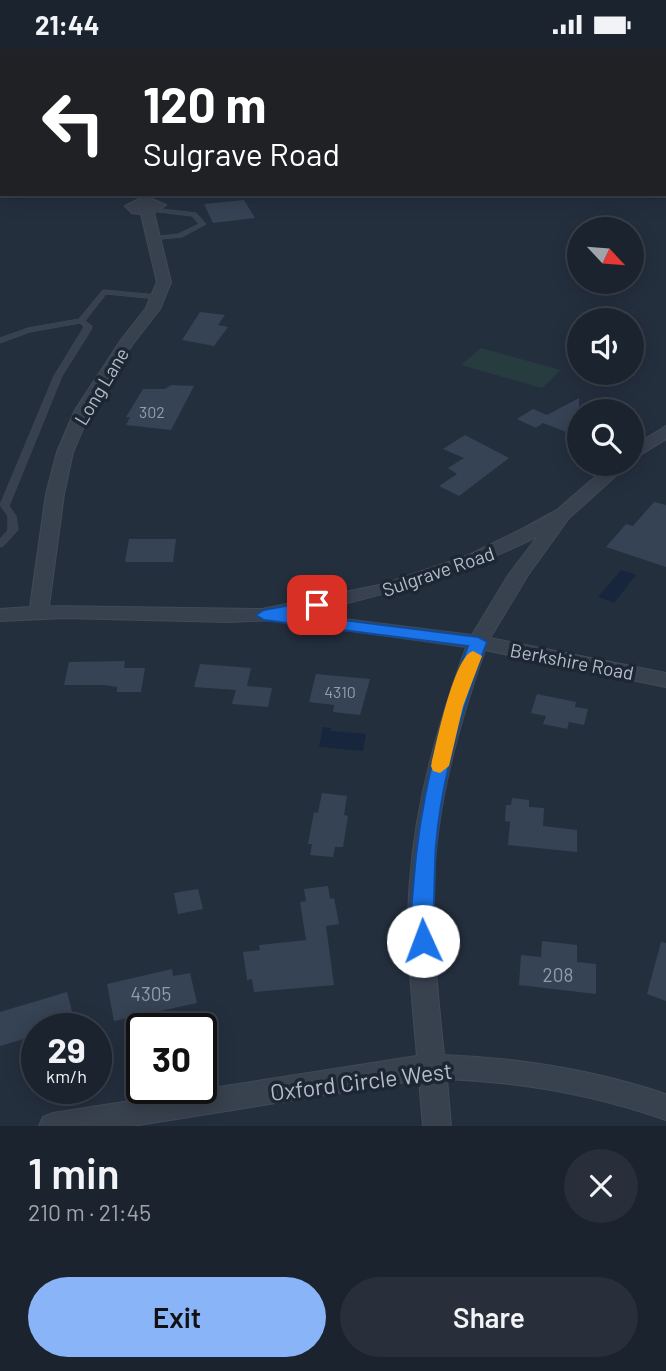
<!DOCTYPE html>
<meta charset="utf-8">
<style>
body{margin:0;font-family:Barlow,sans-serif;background:#282f3a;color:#f1f3f6;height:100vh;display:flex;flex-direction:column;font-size:26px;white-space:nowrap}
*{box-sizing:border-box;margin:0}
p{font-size:23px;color:#a0a4aa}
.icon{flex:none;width:38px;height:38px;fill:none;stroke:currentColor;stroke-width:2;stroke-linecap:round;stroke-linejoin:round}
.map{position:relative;height:1077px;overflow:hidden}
.details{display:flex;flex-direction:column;background:#1b232e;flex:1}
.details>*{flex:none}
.top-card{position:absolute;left:0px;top:0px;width:667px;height:147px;box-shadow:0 4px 18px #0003,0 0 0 2px #39404a;background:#202124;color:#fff;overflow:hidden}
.needle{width:46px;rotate:116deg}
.controls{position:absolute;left:567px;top:168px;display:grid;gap:14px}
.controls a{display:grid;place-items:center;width:77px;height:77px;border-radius:50%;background:#1b232e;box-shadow:0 4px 18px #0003,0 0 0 2px #39404a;font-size:35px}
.speed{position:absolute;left:21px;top:964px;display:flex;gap:14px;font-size:35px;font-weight:700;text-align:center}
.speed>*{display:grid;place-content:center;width:91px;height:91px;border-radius:50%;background:#1b232e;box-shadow:0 4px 18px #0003,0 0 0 2px #39404a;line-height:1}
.speed small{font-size:18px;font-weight:400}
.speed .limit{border:4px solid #111;border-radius:10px;background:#fff;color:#111}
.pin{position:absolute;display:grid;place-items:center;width:60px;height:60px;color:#fff;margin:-30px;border-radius:14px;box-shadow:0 4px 10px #0006}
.me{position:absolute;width:77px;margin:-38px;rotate:358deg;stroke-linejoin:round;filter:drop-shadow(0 0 5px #0008)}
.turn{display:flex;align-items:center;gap:24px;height:147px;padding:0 28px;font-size:32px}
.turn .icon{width:91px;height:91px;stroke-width:2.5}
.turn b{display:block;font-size:49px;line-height:60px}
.round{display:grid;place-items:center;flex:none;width:74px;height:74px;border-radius:37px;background:#282f3a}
.headline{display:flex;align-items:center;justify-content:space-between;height:119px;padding:0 28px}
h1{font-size:42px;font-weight:600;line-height:52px}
.cta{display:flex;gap:14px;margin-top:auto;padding:14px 28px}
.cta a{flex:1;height:80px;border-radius:42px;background:#8ab4f8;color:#111;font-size:28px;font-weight:600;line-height:80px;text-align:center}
.cta a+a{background:#282f3a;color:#f1f3f6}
.status{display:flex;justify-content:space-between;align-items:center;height:49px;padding:0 35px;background:#1b232e;direction:ltr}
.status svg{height:19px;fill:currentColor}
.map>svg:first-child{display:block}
.green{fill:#263c3f}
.water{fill:#17263c}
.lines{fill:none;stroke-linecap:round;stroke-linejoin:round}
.canal{fill:#17263c;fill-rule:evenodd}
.building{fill:#364354}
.service-casing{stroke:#414a57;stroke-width:1}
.minor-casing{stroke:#414a57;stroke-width:2}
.path{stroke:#3f5557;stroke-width:2;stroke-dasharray:2.5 2.5;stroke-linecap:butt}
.service{fill:#38414e;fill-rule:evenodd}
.minor{fill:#38414e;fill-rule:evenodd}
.route{fill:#1a73e8;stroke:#114b97;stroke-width:2}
.slow{fill:#f59e0b}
.labels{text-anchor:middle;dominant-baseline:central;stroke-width:7;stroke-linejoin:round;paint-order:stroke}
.number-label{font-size:16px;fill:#929caa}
.street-label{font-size:19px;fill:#b4bcc9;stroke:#1d2633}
.near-number-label{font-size:19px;fill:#929caa}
.near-street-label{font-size:23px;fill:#b4bcc9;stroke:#1d2633}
</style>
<div class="status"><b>21:44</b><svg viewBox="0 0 49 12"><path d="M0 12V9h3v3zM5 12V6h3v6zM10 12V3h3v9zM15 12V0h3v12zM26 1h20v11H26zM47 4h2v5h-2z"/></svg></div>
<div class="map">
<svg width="666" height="1077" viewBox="0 0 666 1077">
<rect width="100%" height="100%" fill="#242f3e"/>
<polygon class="green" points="481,299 561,321 542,339 461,316"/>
<g class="water">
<polygon points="621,521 636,526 614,554 598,548"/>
<polygon points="323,678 331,679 331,682 366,685 363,702 319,698"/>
</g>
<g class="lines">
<g class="canal">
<polygon points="241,0 255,0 240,2"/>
<rect x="0" y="71" width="2" height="8"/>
</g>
</g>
<g class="building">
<polygon points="244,151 255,169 213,174 204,155"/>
<polygon points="200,263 225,266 218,276 228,278 214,297 182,291"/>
<polygon points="171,336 194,337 171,381 126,376 130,368 126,368 143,340 165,340"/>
<polygon points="579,349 579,375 566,383 543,374 536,379 517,370 533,360 547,366"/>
<polygon points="465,386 509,409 459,447 439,437 457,425 448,419 464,409 443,400"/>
<polygon points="654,453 666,456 666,518 606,498 626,475 633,477"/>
<polygon points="129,490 176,490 173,513 125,513"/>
<polygon points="125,612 124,619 145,619 141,643 117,643 117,638 104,636 64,636 69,613"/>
<polygon points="200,615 251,619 247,637 272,639 268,658 232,655 236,641 194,638"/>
<polygon points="316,625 370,630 360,666 333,663 334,656 309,653"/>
<polygon points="537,645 576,653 575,658 588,660 584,676 569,673 567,680 543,675 546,667 531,664"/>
<polygon points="322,744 347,747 344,766 348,767 343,798 335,798 333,808 310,806 312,795 308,795 314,763 318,764"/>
<polygon points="512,749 529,751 529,758 544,759 543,777 577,781 577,803 508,796 510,773 505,772 506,756 511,756"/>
<polygon points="328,837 330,850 334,849 339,875 326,877 334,936 254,943 252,930 247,931 243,903 260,901 259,896 306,891 300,853 306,852 304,840"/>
<polygon points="198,840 203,860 178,865 174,844"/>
<polygon points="542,892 577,896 577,913 596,915 596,945 519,936 521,906 541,908"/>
<polygon points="661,893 666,894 666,952 647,945"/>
<polygon points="172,920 173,927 190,924 197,954 114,972 107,935"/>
<polygon points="67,943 75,974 56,980 37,980 37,986 0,997 0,963"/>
</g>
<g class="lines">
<defs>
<g id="service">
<polygon points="217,0 223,0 221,2 214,2"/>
<polygon points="2,62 2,66 0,67 0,63"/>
<polygon points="153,159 196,164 206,175 182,188 151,191 151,189 153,188 178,185 199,175 192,167 151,162 150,161"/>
<polygon points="104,241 158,246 162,248 158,250 106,245 85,272 92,277 91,281 62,327 9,457 16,467 18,481 3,497 0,498 0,490 8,481 8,467 0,456 54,327 84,278 80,274 30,283 0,294 0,289 28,279 79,270 102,242"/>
</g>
<g id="minor">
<rect x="665" y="30" width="1" height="7"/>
<path d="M145 147 166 156 154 164 171 233 160 260 132 296 91 361 73 403 64 445 49 557 262 560 384 535 469 506 526 478 557 461 610 415H629L569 469 528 526 490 589 666 624V638L485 601C459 676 436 755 434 835 432 892 438 949 444 1006 520 1009 594 1021 666 1045V1071C595 1046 522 1033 447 1030L451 1077H423L419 1031 133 1077H39L43 1068 53 1064 417 1007C412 949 405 889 410 831 416 750 439 673 466 598L274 571 229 573 65 569 0 572V560L30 558 46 445 57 403 75 361 121 291 146 259 157 233 141 165 132 164 125 157ZM538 487 509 525 472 586 304 565C386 545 462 526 538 487Z"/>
<polygon points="666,377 666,390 632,411 632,398"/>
</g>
</defs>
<use href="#service" class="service-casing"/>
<use href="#minor" class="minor-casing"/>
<polyline class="path" points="48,2 55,0"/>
<use href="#service" class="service"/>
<use href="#minor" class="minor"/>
</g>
<path class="route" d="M317 551 322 552V559L295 565 478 588 487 593C462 659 442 726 436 796 434 814 435 889 430 898L423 900 416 898C407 881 412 857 413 839 419 755 438 676 468 597L264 571 256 566 264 561Z"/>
<path class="slow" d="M473 602 482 607 463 657 449 717 440 724 433 722 431 717C436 696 454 607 473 602Z"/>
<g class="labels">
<g class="number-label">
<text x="152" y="362">302</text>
<text x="340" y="642">4310</text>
</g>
<g class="street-label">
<text transform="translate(101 337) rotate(-59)">Long Lane</text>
<text transform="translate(438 522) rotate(-19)">Sulgrave Road</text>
<text transform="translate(572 612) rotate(11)">Berkshire Road</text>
</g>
<g class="near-number-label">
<text x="558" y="925">208</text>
<text x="151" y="944">4305</text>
</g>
<g class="near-street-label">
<text transform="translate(361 1032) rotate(-7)">Oxford Circle West</text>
</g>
</g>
</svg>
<div class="controls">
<a><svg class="needle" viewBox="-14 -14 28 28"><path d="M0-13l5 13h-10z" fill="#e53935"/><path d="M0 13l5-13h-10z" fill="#a0a4aa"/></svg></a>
<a><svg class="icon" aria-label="sound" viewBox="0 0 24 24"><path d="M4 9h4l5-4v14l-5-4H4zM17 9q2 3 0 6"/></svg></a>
<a><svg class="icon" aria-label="search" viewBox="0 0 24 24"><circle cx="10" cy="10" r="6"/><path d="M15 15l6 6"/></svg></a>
</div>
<div class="speed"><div>29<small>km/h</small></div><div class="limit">30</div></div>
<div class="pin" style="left:317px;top:556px;background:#d93025"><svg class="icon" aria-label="arrive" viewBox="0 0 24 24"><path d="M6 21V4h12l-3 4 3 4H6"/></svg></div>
<svg class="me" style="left:423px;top:892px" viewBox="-20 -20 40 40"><circle r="19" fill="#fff"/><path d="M0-13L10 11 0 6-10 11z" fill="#1a73e8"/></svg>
<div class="top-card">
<div class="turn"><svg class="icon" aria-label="left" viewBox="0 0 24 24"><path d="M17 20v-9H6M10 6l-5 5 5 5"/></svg><div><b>120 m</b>Sulgrave Road</div></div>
</div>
</div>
<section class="details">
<div class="headline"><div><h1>1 min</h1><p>210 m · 21:45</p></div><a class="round"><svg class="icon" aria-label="close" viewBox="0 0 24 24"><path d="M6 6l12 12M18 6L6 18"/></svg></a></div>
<div class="cta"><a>Exit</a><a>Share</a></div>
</section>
